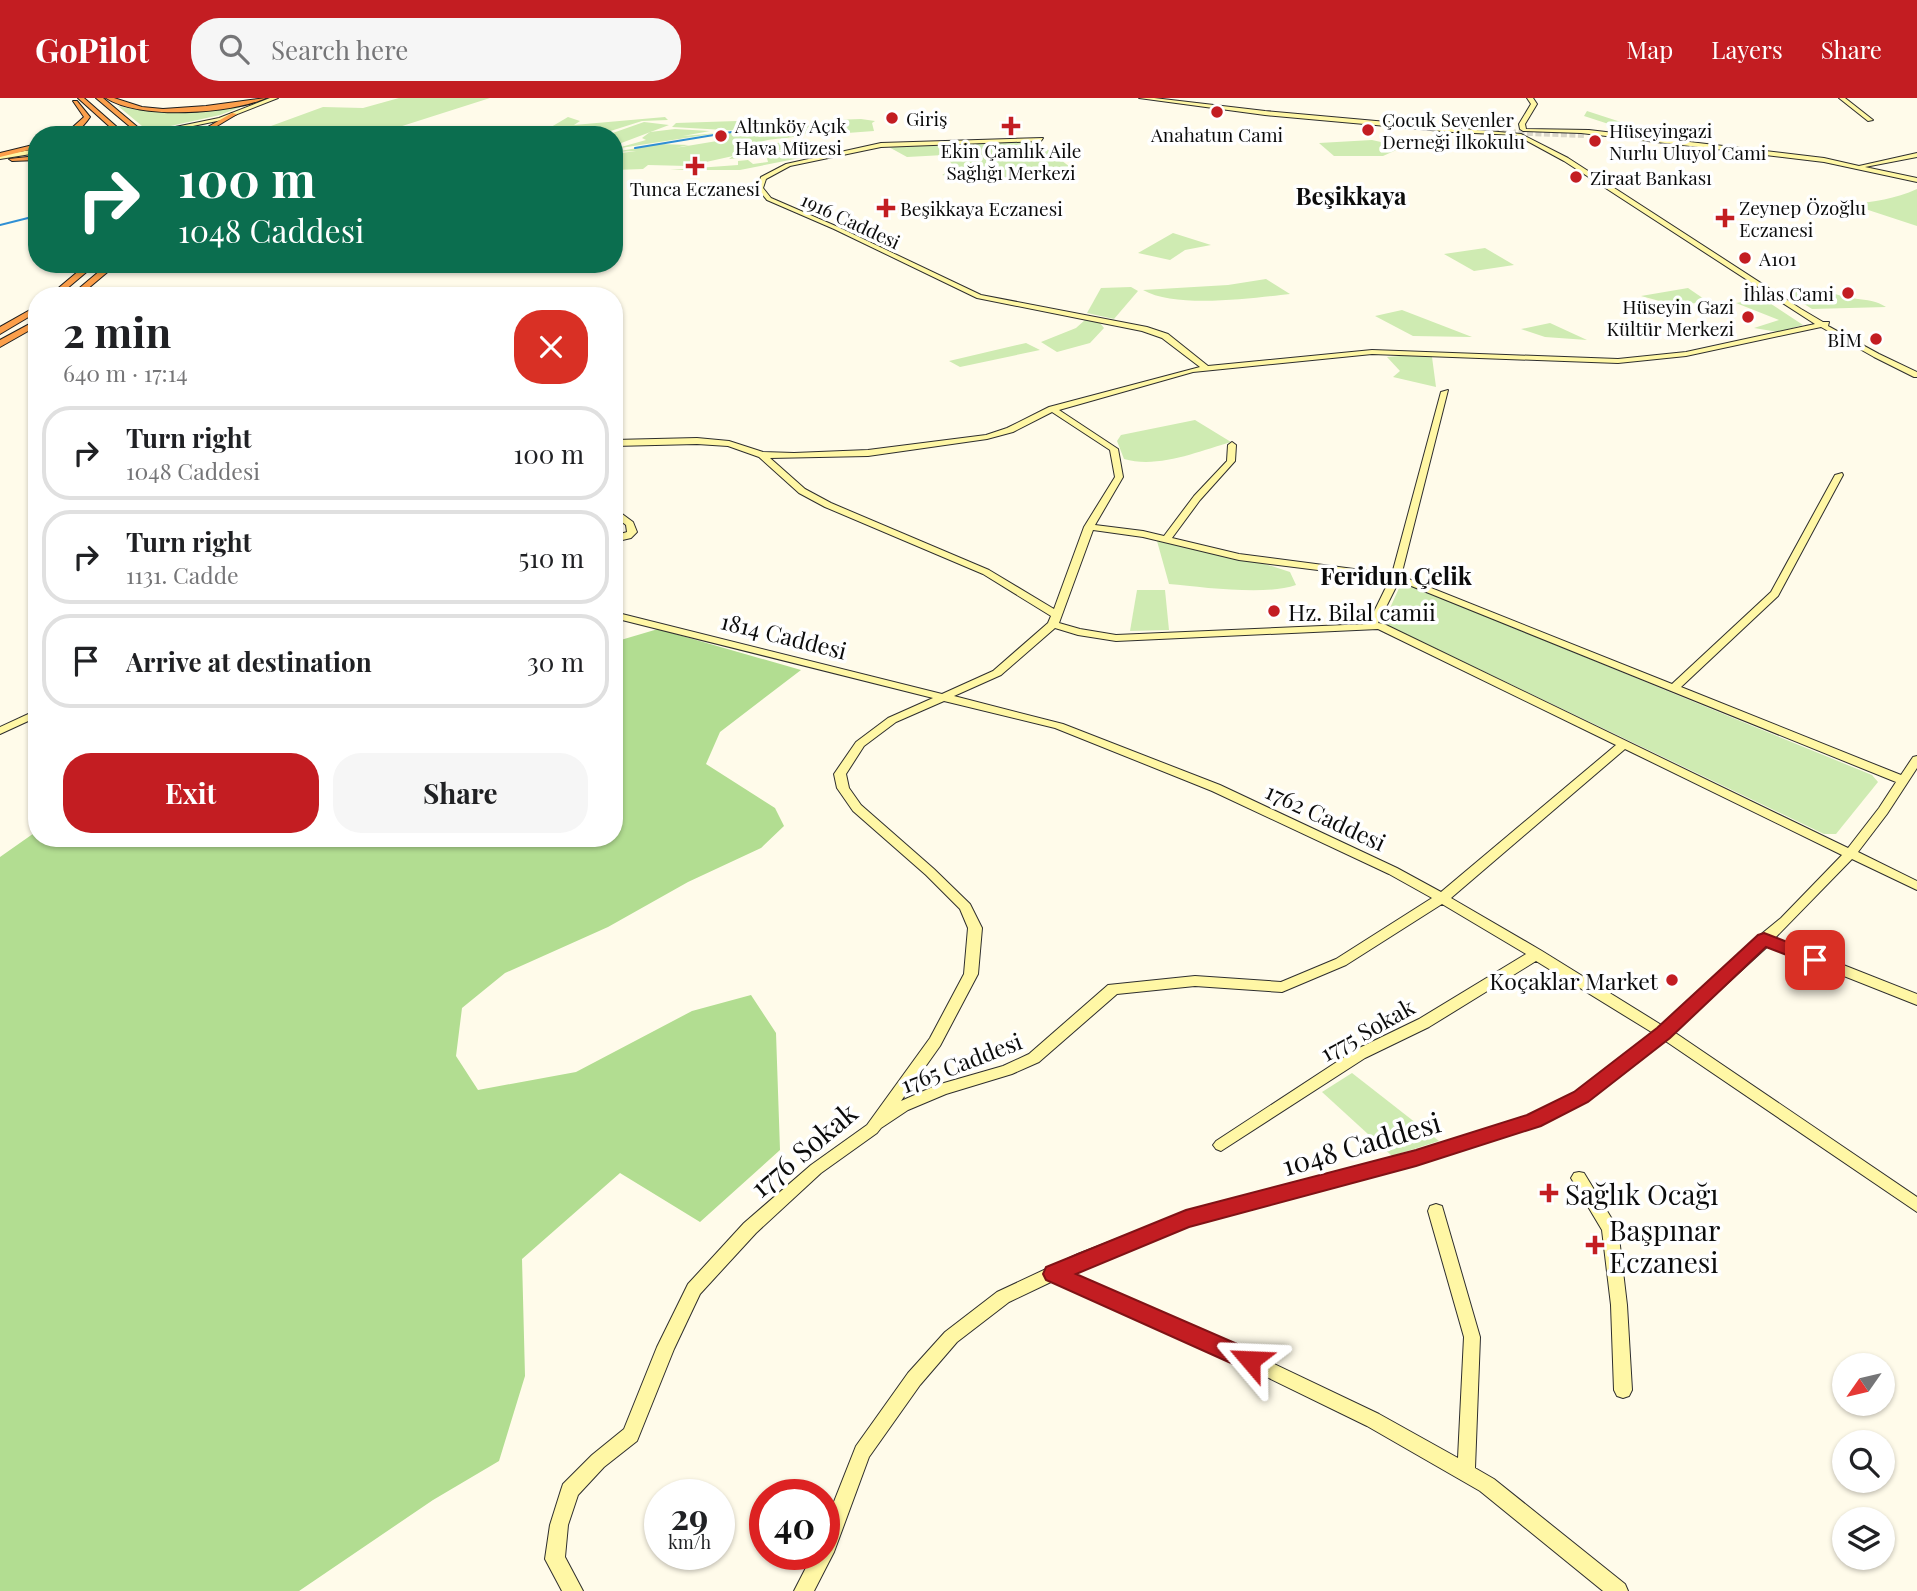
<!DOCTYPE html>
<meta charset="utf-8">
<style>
body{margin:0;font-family:"Playfair Display",serif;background:#f6f6f6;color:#202124;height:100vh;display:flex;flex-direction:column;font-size:26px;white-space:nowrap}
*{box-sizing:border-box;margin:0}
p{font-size:23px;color:#757577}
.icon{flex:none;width:38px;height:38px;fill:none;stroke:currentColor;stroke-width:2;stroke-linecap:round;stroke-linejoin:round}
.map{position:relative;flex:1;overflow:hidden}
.drawer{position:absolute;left:28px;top:189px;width:595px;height:560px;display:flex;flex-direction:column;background:#fff;border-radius:28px;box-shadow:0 2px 5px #0004}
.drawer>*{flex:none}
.hud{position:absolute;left:28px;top:28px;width:595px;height:147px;border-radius:28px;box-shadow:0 2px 5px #0004;background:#0b6e4f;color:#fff;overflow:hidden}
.needle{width:46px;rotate:236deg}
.fabs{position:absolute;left:1832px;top:1255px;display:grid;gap:14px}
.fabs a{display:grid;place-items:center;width:63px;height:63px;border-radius:50%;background:#fff;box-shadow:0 2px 5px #0004;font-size:35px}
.speed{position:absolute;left:644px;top:1381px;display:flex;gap:14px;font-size:35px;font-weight:700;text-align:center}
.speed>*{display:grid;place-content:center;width:91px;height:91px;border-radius:50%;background:#fff;box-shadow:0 2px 5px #0004;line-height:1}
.speed small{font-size:18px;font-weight:400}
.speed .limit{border:10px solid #d22;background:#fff;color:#111}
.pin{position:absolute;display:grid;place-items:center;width:60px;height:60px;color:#fff;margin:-30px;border-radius:14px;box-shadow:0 4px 10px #0006}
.me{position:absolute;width:77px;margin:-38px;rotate:296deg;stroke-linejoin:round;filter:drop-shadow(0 0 5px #0008)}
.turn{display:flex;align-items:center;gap:24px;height:147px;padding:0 35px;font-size:32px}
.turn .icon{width:91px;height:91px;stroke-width:2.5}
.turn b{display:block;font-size:49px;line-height:60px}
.round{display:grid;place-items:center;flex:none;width:74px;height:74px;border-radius:28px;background:#f6f6f6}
.headline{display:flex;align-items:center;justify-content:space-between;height:119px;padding:0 35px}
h1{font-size:42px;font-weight:700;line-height:52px}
.action{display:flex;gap:14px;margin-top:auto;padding:14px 35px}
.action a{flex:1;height:80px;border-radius:28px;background:#c31d22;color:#fff;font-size:28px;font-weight:700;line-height:80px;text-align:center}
.action a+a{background:#f6f6f6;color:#202124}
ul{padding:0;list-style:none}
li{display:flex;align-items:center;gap:21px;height:94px;margin:0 14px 10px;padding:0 21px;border:4px solid #e0e0e0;border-radius:28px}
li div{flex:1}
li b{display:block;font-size:26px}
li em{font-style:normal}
header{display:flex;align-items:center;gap:42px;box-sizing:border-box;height:98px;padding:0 35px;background:#c31d22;color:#fff}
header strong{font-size:33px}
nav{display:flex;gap:38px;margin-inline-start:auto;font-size:24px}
.search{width:490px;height:63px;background:#f6f6f6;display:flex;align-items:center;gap:18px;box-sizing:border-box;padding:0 24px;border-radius:28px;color:#757577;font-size:26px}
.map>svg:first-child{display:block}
.green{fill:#cfebb2}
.forest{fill:#b2dd91}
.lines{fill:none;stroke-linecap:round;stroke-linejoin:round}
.stream{stroke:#2f8fd4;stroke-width:2}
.secondary-tunnel{stroke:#dbd7c9;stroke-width:6;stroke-dasharray:6 2.5;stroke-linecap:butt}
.secondary-casing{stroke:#2e2e2e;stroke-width:2}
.highway-casing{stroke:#1d1d1d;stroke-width:2}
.secondary{fill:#fff7a5;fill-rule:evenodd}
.highway{fill:#fc9f4b;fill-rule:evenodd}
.secondary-bridge-casing{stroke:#2e2e2e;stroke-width:7;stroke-linecap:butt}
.secondary-bridge{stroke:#fff7a5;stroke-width:6}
.route{fill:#c31d22;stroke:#7f1316;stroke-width:2}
.poi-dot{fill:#c31d22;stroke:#fff;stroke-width:2.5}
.labels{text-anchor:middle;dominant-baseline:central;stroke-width:7;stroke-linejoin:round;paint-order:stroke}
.far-poi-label{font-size:19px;fill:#0c0c0c;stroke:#fff;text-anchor:start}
.far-street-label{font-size:19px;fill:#0c0c0c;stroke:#fff}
.poi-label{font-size:23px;fill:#0c0c0c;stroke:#fff;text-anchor:start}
.street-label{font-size:23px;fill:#0c0c0c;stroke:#fff}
.far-district-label{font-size:24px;font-weight:bold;fill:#0c0c0c;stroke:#fff}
.near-street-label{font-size:28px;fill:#0c0c0c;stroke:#fff}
.near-poi-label{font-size:28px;fill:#0c0c0c;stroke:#fff;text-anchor:start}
</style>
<header>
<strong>GoPilot</strong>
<div class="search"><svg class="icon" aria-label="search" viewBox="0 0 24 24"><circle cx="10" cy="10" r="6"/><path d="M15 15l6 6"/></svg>Search here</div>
<nav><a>Map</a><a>Layers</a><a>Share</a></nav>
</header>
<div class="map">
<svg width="1917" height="1493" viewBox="0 0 1917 1493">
<rect width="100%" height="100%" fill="#fffbea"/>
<g class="green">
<polygon points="399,0 490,0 374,37 215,37 268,34 271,28 323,9 363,10"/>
<path d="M262 1 220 17 148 33 118 8C166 20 214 8 262 1Z"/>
<polygon points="1587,13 1630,27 1656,31 1649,40 1622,37 1624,31 1584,18"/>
<polygon points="568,19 580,23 574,27 665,19 668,22 642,23 598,37 536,37 549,32 546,32"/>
<polygon points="861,21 875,23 872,25 874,33 807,38 814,32 835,32 831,31 832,29 817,29 833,22"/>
<path d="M737 23 750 27 747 29 764 36 756 37 759 39 785 35 784 33 788 31 784 30 812 27 806 31 810 33C795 43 774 38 758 45L763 47 806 41 799 46 811 43 813 48 771 53 807 52 804 54 729 61 733 58 688 68 648 67 643 71 614 72V56L636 53 614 54 660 46 689 47 675 50 723 42 727 40 726 36 742 33 672 29 676 25Z"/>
<polygon points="644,24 669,27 616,47 614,47 614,37 607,37"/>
<polygon points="675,31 710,33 683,38 718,35 614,51 646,42 642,40 650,34"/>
<polygon points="1372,42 1403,49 1383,58 1334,58 1319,45"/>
<polygon points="1004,44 1038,44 1075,73 1040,76 993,86 942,77 953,71 949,60 944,57 907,59 887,48"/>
<polygon points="815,50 817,55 815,57 740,72 670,72 738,67 738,63 748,62 753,66 768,64 767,60 805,57"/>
<path d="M1917 91V128L1850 106C1874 104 1895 101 1917 91Z"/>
<polygon points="1173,135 1211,147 1185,152 1170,162 1138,155"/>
<polygon points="1485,150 1514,167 1474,173 1444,156"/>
<path d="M1266 181 1290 196C1253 200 1176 211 1143 192L1228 187Z"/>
<polygon points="1131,189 1138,193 1114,221 1087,215 1101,190"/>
<polygon points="1688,190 1707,203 1678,208 1641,198"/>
<path d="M1824 190C1845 205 1868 197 1886 209L1812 211 1787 195 1790 192Z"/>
<polygon points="1758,201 1765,202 1803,227 1778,234 1754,230 1779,222 1736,205"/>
<polygon points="1402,212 1472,239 1413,238 1375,218"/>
<polygon points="1085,222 1100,225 1104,230 1090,245 1057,254 1041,244 1076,230"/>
<polygon points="1550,225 1587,242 1545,239 1521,231"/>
<polygon points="1026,245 1040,252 960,269 949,263"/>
<polygon points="1411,257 1432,259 1436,289 1393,279 1400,273 1387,259"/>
<path d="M1195 322 1231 344C1199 353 1158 371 1124 361L1117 343 1121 337Z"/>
<path d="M1157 443 1262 465 1290 474 1296 487C1265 498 1203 489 1169 486Z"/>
<polygon points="1407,486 1872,677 1878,684 1836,736 1824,736 1387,527 1385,521 1400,488"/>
<polygon points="1137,492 1165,492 1169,532 1130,533"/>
<polygon points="1352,975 1439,1043 1392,1058 1322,994"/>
</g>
<polygon class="forest" points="658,531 801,572 720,634 706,666 775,710 784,728 761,750 688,784 608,829 505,875 462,910 456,958 478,992 576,974 692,913 751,897 776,935 780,1052 700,1124 620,1075 522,1161 525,1278 499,1363 433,1402 299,1493 0,1493 0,759 37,733 37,740 614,740 614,544"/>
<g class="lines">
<g class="stream">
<polyline points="635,50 738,33"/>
<polyline points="0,127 28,120 37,122"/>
</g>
<g class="secondary-tunnel">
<polyline points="1460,30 1482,31"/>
<polyline points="1476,33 1584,37"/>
</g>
<defs>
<g id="secondary">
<polygon points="270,0 278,0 222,22 159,35 156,33 219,20"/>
<path d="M1139 0H1154L1265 13 1521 36 1568 60 1801 211 1823 224H1829L1828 228 1879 256 1917 274V279H1914L1874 259 1821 229 1686 258 1618 265 1372 256 1193 274 1059 312 1118 351 1123 379 1095 427 1143 433 1164 438 1194 398 1227 363 1228 347 1232 344 1236 347 1235 363 1200 402 1172 440 1239 456 1392 476 1441 294 1448 292 1401 478 1672 586 1771 494 1835 377 1842 375 1843 377 1778 498 1681 589 1901 677 1913 659 1917 658V670L1887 716 1858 754 1917 783V792L1852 761 1775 840 1917 896V907L1768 848 1674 934 1917 1099V1114L1664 942 1586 1003 1539 1026 1416 1066 1188 1127 1070 1175 1207 1234 1379 1316 1458 1360 1464 1239 1428 1113 1430 1108 1436 1106 1442 1108 1480 1239 1475 1370 1494 1381 1625 1486 1628 1493H1603L1480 1393 1367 1328 1195 1244 1053 1183 1009 1204 957 1244 920 1287 869 1359 834 1454 814 1493H794L813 1456H824V1429L856 1348 908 1275 945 1234 997 1194 1078 1156 1186 1114 1416 1054 1529 1018 1576 995 1653 935 1536 863 1429 929 1365 960 1221 1053 1216 1051 1213 1047 1216 1043 1355 952 1419 921 1526 856 1442 806 1346 867 1282 894 1195 888 1117 896 1039 964 1012 976 946 996 908 1012 881 1030 877 1035 821 1075 756 1135 700 1196 674 1251 637 1343 604 1369 578 1397 568 1427 565 1459 583 1493H562L545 1461 550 1427 561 1392 563 1386 592 1357 624 1331 657 1249 688 1186 744 1125 811 1067 867 1027 930 940 964 876 968 830 960 811 926 777 853 713 837 690 834 676 856 644 888 620 933 600 614 520V514L942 596 993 573 1048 525 1051 518 983 476 825 409 799 395 759 359 728 348 697 346 614 348V342L697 340 729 343 763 354 794 355 868 352 986 337 1007 330 1049 309 1200 269 1162 240 1142 233 977 200 834 131 767 102 757 90 761 79 786 66 881 45 1043 40 1041 43 881 49 790 68 766 81 763 90 771 100 838 129 981 197 1147 229 1168 236 1208 268 1372 252 1618 261 1686 254 1815 226 1564 63 1516 37 1453 34 1265 17ZM1052 314 1110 352 1115 379 1084 429 1054 511 989 472 831 405 805 391 770 360 868 358 987 341 1013 334ZM1093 432 1143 439 1239 462 1390 481 1368 526 1116 537 1080 531 1059 525ZM1399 483 1896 684 1879 710 1848 750 1384 526 1378 525ZM1055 530 1078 537 1116 543 1378 531 1616 647 1441 794 1397 770 1220 687 1063 626 954 598 1001 577ZM944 603 1055 630 1212 693 1389 776 1432 800 1336 861 1281 884 1195 878 1108 887 1029 956 1003 968 937 987 901 1003 940 948 978 876 982 830 970 806 934 771 861 707 849 690 846 676 864 648 896 624ZM1625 651 1842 757 1781 820 1759 838 1758 841 1663 928 1542 853 1451 800Z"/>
<polygon points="1527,0 1533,0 1537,6 1525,26 1526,31 1589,32 1824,60 1859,68 1917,55 1917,59 1865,69 1917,80 1917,84 1824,64 1581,35 1523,33 1520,31 1519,26 1531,6"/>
<polygon points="1839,0 1845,0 1873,22 1868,23"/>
<polygon points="37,51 37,55 0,61 0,57"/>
<polygon points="614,410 633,424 637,434 631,440 614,444 614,438 627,434 626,427 614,418"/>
<polygon points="37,612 37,619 0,636 0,629"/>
<polygon points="1579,1074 1584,1075 1618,1131 1627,1207 1632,1292 1629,1298 1623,1300 1617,1298 1614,1292 1611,1207 1602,1132 1571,1080 1574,1075"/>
</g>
<g id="highway">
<polygon points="78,0 84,0 126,37 119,37"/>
<polygon points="96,0 103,0 147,37 140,37"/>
<path d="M106 0H114L142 9 163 11 206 8 266 0C231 16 139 22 106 0Z"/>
<path d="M73 3H77L90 19C84 28 75 37 64 37L84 19Z"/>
<polygon points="232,15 237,16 202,37 194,37"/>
<polygon points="37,46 37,50 0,59 0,55"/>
<polygon points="37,58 37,62 12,63 9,61"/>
<polygon points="87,166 96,166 58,198 49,198"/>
<polygon points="108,166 117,166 79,198 70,198"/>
<polygon points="37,208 37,214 0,236 0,229"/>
<polygon points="37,222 37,228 0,249 0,242"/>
</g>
</defs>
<use href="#secondary" class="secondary-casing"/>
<use href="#highway" class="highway-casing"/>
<use href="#secondary" class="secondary"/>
<use href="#highway" class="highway"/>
<defs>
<polyline id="secondary-bridge" points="125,37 158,32"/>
</defs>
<use href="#secondary-bridge" class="secondary-bridge-casing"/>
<use href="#secondary-bridge" class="secondary-bridge"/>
</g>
<polygon class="route" points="1764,835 1821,857 1824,862 1815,868 1766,849 1670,940 1588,1004 1541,1028 1416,1068 1189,1129 1076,1176 1258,1255 1261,1262 1258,1270 1250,1273 1242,1270 1046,1182 1043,1176 1046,1169 1186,1112 1416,1052 1527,1017 1574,994 1657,930 1758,837"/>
<g class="poi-dot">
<circle cx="1217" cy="14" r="7"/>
<circle cx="892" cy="20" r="7"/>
<path d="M1007.5 17.5h7v7h7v7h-7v7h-7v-7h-7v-7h7z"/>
<circle cx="1368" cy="32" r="7"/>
<circle cx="721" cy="38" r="7"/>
<circle cx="1595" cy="43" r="7"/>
<path d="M691.5 57.5h7v7h7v7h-7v7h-7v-7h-7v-7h7z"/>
<circle cx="1576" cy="79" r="7"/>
<path d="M882.5 99.5h7v7h7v7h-7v7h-7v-7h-7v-7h7z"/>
<path d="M1721.5 109.5h7v7h7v7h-7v7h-7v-7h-7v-7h7z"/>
<circle cx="1745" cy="160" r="7"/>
<circle cx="1848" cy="195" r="7"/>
<circle cx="1748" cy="219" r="7"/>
<circle cx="1876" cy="241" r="7"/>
<circle cx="1274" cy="513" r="7"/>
<circle cx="1672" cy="882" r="7"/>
<path d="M1545.5 1084.5h7v7h7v7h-7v7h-7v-7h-7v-7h7z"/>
<path d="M1591.5 1136.5h7v7h7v7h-7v7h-7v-7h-7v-7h7z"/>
</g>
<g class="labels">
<g class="far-poi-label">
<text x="906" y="20">Giriş</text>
<text x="1382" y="21">Çocuk Sevenler<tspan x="1382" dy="22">Derneği İlkokulu</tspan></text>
<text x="735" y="27">Altınköy Açık<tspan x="735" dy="22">Hava Müzesi</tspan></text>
<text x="1609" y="32">Hüseyingazi<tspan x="1609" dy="22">Nurlu Uluyol Cami</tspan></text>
<text x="1217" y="36" text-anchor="middle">Anahatun Cami</text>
<text x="1011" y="52" text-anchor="middle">Ekin Çamlık Aile<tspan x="1011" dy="22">Sağlığı Merkezi</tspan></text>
<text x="1590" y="79">Ziraat Bankası</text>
<text x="695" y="90" text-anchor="middle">Tunca Eczanesi</text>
<text x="1739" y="109">Zeynep Özoğlu<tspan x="1739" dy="22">Eczanesi</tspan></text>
<text x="900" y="110">Beşikkaya Eczanesi</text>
<text x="1759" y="160">A101</text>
<text x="1834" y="195" text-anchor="end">İhlas Cami</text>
<text x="1734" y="208" text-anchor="end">Hüseyin Gazi<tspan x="1734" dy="22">Kültür Merkezi</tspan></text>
<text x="1862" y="241" text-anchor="end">BİM</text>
</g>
<g class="far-street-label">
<text transform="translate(851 122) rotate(25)">1916 Caddesi</text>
</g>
<g class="poi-label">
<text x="1288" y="513">Hz. Bilal camii</text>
<text x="1658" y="882" text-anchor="end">Koçaklar Market</text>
</g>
<g class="street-label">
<text transform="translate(784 537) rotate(14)">1814 Caddesi</text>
<text transform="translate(1326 718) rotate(25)">1762 Caddesi</text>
<text transform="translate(1367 931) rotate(-29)">1775 Sokak</text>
<text transform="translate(961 964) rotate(-21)">1765 Caddesi</text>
</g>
<g class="far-district-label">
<text x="1351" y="97">Beşikkaya</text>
<text x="1396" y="477">Feridun Çelik</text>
</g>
<g class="near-street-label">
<text transform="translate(1361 1045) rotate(-16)">1048 Caddesi</text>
<text transform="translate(803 1051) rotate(-40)">1776 Sokak</text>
</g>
<g class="near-poi-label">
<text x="1565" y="1095">Sağlık Ocağı</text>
<text x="1609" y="1131">Başpınar<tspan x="1609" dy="32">Eczanesi</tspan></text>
</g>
</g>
</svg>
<div class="fabs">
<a><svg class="needle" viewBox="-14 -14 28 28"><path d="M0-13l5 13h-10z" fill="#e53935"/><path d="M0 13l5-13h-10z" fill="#757577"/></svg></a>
<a><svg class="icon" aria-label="search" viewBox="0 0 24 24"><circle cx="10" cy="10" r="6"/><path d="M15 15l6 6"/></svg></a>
<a><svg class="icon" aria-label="layers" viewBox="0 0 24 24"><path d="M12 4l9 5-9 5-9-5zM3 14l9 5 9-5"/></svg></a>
</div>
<div class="speed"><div>29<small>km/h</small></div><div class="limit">40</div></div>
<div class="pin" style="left:1815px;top:862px;background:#d93025"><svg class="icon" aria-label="arrive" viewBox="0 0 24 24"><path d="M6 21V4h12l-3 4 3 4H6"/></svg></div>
<svg class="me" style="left:1250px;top:1262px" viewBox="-20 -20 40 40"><path d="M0-17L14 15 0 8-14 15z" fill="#c31d22" stroke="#fff" stroke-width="4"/></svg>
<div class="hud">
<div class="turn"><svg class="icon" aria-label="right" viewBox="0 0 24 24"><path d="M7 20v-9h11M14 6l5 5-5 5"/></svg><div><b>100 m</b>1048 Caddesi</div></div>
</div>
<section class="drawer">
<div class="headline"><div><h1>2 min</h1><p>640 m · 17:14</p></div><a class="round" style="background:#d93025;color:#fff"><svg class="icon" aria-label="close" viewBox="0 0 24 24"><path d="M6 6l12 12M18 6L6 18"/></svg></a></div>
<ul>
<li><svg class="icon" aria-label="right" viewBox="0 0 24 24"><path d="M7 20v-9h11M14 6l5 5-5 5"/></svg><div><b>Turn right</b><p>1048 Caddesi</p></div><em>100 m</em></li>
<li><svg class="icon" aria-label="right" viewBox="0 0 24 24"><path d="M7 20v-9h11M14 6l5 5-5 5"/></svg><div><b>Turn right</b><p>1131. Cadde</p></div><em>510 m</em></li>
<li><svg class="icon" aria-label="arrive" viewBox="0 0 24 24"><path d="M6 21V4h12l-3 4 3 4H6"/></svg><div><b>Arrive at destination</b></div><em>30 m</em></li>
</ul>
<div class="action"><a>Exit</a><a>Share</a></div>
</section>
</div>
